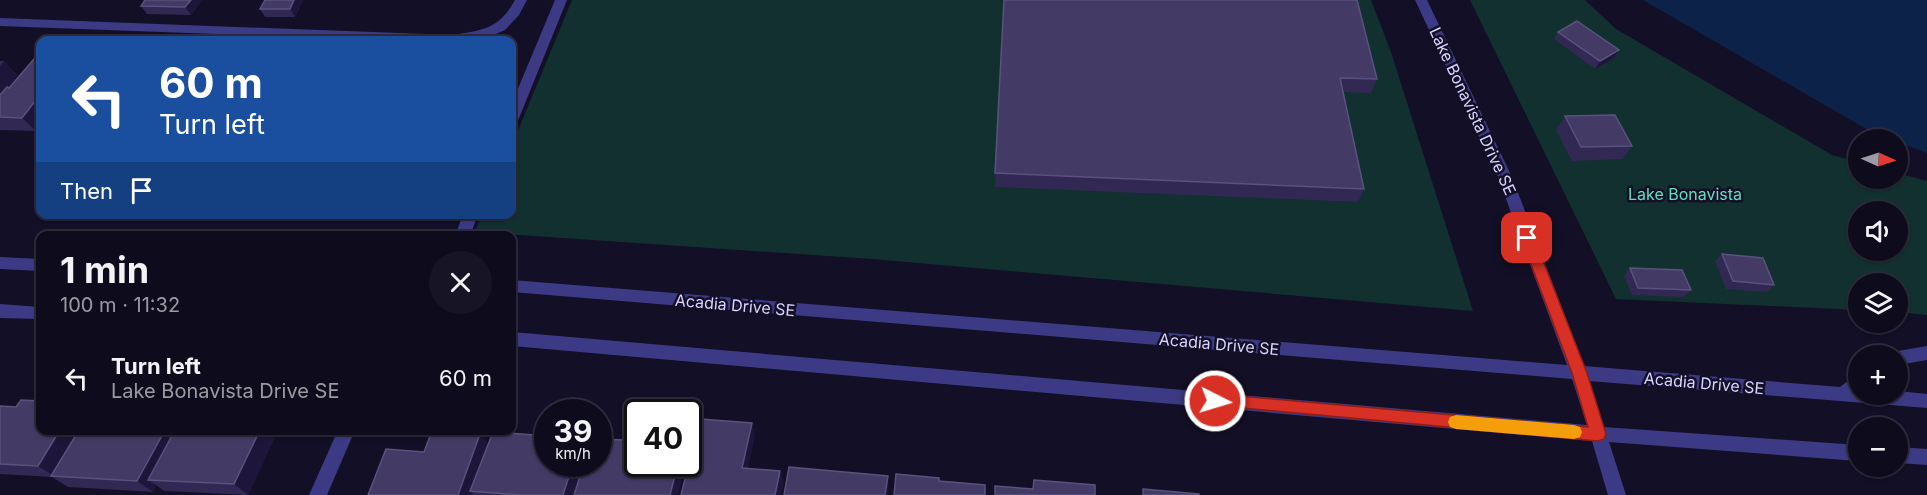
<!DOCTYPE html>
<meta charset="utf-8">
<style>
body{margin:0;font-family:Inter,sans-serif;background:#171425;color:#f1f3f6;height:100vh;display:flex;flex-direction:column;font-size:22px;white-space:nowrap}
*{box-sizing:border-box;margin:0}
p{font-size:20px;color:#9b9ba3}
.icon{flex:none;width:33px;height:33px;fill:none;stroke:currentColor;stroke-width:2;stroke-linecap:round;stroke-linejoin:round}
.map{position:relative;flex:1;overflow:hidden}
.drawer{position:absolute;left:36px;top:231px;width:480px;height:204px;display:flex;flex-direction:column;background:#0e0b1c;border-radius:12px;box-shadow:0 2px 4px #0004,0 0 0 2px #2e2b3b}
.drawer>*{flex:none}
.banner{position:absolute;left:36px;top:36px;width:480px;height:183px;border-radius:12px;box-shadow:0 2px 4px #0004,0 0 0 2px #2e2b3b;background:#1a4fa0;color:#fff;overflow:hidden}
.needle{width:39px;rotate:93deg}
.buttons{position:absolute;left:1848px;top:129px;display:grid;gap:12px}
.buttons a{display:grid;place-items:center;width:60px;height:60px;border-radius:50%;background:#0e0b1c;box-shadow:0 2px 4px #0004,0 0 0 2px #2e2b3b;font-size:30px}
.speed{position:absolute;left:534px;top:399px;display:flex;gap:12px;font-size:30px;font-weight:700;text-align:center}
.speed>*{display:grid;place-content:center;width:78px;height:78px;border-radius:50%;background:#0e0b1c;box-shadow:0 2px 4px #0004,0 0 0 2px #2e2b3b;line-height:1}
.speed small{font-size:15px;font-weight:400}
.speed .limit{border:3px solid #111;border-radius:9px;background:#fff;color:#111}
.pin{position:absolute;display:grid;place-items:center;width:51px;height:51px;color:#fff;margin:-26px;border-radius:12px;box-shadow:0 3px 9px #0006}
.me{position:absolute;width:66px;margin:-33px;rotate:95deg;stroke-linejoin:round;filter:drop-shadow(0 0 4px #0008)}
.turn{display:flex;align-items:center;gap:21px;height:126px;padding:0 24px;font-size:27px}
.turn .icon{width:78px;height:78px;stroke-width:2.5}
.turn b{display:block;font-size:42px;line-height:51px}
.then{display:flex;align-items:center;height:57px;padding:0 24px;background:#0003;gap:12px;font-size:22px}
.round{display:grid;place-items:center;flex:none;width:63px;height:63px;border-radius:32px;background:#171425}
.head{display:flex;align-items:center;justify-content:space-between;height:102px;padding:0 24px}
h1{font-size:36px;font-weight:700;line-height:45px}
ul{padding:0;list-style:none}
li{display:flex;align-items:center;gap:18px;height:90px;padding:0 24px}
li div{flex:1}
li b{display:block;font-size:22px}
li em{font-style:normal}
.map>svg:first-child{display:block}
.green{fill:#12302f;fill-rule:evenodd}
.water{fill:#0c2248}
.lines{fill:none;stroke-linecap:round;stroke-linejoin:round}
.minor{fill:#3d3a85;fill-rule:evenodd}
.wall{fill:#312854}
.shaded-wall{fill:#1d163a}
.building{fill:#433a66;stroke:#5a527e;stroke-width:1.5}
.route{fill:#d93025;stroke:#8d1f18;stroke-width:1.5}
.slow{fill:#f59e0b}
.labels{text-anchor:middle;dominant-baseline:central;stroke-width:5;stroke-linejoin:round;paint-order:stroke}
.street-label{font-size:16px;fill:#d9d4ff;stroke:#130f26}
.park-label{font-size:16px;fill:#5fe0c0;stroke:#130f26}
</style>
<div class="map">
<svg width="1927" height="495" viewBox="0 0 1927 495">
<rect width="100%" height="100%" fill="#130f26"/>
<g class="green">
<polygon points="572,0 1371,0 1391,52 1473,311 872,259 475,232 482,215 512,214 512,145"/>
<path d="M1470 0H1585L1616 29 1832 155 1858 162V178H1898V173L1927 181V315L1898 312V284H1858V310L1616 299ZM1858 212H1898V250H1858Z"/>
</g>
<polygon class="water" points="1643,0 1927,0 1927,153 1898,142 1898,140 1875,134"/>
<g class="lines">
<g class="minor">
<path d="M515 0H527L519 15 505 30 489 37 470 40H376L0 26V18L452 35C483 30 499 29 515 0Z"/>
<polygon points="555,0 567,0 519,118 517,122 512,123 512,103"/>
<polygon points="1415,0 1427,0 1512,177 1584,366 1840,387 1858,373 1858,394 1898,394 1898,391 1927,394 1927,408 1589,381 1604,427 1858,445 1858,461 1609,442 1626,495 1608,495 1592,441 512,346 512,332 1587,425 1572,379 512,292 512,280 1567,365 1498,177"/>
<polygon points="463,214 478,214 470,236 455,236"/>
<polygon points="0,257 40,259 40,271 0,269"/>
<polygon points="0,304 40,307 40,319 0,318"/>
<polygon points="1927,346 1927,360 1898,365 1898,356 1891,356 1898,351"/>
<polygon points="338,430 355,430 327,495 309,495"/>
<polygon points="1898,447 1927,449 1927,465 1898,463"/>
</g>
</g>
<g class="wall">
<polygon points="145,0 202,0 191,15 147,14 141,6"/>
<polygon points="265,0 303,0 295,17 265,17 260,9"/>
<polygon points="1004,0 1377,79 1371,93 1343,92 1364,189 1358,202 995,187"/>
<polygon points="1558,32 1619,50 1614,58 1595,69 1554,39"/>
<polygon points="40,59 40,125 36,131 0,130 0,61 4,61 17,75 8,87 9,88"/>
<polygon points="1565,116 1632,146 1622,159 1572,161 1556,130"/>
<polygon points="1722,254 1774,285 1767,292 1726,289 1715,261"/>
<polygon points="1630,268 1691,290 1684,297 1632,295 1624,276"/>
<polygon points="0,406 40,430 278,430 248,495 164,491 156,485 153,492 68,487 52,477 0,474"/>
<polygon points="480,434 488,444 574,495 473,495 424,452"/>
</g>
<g class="shaded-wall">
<polygon points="191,0 202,0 191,15 185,7"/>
<polygon points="294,0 303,0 295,17 290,9"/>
<polygon points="1619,50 1614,58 1595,69 1600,61"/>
<polygon points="4,61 17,75 2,94 0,111 0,66"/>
<polygon points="36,100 40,105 40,125 36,131 22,118"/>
<polygon points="752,423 755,435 746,479 742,468"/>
<polygon points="60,430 83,430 55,477 38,466"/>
<polygon points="165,430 186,430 148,480 156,485 153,492 137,481"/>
<polygon points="260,430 278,430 248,495 234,484"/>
<polygon points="480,434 489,445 470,491 472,493 471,495 458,495"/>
<polygon points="573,464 584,464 574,495 563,495"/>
<polygon points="678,464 686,464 678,495 670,495"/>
<polygon points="780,471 784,482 781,495 775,495"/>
<polygon points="888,476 889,487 888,495 885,495"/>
</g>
<g class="building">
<polygon points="145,0 191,0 185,7 141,6"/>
<polygon points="265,0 294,0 290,9 260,9"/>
<polygon points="1004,0 1357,0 1377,79 1340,78 1364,189 995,173"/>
<polygon points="1577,21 1619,50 1600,61 1558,32"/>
<polygon points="34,59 40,59 40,100 36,100 22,118 0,117 0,95 7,87 9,88"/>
<polygon points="1615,115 1632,146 1581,147 1565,116"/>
<polygon points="1722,254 1763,258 1774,285 1733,281"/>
<polygon points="1630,268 1682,270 1691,290 1638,288"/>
<polygon points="21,400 40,401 40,404 38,408 40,409 40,430 60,430 38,466 0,464 0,406 16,407"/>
<polygon points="700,419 752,423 742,468 780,471 775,495 681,495"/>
<polygon points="79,430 165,430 137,481 51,476"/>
<polygon points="175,430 260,430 234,484 148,480"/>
<polygon points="432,431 480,434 458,495 368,495 386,449 424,452"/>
<polygon points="493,432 548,436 548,464 573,464 563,495 521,495 470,491"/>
<polygon points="626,435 638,436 638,464 678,464 670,495 574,495 584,464 598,464 598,439 624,440"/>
<polygon points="789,467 888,476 885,495 784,495"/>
<polygon points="896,474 939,478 939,481 985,485 985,495 894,495"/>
<polygon points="1034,480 1095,485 1095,495 995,495 995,486 1033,489"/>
<polygon points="1143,489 1199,494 1199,495 1143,495"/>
</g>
<polygon class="route" points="1527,232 1534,238 1587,373 1606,434 1604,439 1598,441 1210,405 1207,401 1210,396 1215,394 1588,427 1572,373 1521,238"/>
<polygon class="slow" points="1456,415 1574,425 1580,427 1582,432 1580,437 1574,439 1456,429 1450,427 1448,422 1450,417"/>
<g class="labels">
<g class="street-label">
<text transform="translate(1473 111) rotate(65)">Lake Bonavista Drive SE</text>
<text transform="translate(735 305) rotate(5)">Acadia Drive SE</text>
<text transform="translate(1219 344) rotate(5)">Acadia Drive SE</text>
<text transform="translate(1704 383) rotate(5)">Acadia Drive SE</text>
</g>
<g class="park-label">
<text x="1685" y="194">Lake Bonavista</text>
</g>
</g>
</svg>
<div class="buttons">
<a><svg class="needle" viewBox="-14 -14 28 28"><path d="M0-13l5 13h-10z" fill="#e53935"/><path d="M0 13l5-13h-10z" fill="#9b9ba3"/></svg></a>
<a><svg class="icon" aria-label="sound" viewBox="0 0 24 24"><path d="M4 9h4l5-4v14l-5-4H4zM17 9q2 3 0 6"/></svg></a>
<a><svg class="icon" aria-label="layers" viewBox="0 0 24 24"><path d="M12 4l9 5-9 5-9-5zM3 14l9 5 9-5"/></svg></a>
<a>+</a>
<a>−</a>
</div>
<div class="speed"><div>39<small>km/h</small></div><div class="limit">40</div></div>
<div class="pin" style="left:1527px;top:238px;background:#d93025"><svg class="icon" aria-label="arrive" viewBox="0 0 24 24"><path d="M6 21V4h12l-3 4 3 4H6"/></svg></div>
<svg class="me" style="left:1215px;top:401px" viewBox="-20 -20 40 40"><circle r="17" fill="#d93025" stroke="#fff" stroke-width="3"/><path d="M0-11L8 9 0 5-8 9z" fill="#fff"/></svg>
<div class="banner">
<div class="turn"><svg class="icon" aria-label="left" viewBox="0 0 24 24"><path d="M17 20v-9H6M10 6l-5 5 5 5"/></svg><div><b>60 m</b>Turn left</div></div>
<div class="then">Then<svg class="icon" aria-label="arrive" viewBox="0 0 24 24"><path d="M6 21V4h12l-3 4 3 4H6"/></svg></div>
</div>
<section class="drawer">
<div class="head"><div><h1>1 min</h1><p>100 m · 11:32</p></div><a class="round"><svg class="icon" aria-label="close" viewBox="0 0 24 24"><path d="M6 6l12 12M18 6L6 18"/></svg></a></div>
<ul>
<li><svg class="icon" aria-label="left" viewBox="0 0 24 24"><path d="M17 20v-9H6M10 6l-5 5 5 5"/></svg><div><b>Turn left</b><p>Lake Bonavista Drive SE</p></div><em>60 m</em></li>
</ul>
</section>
</div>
